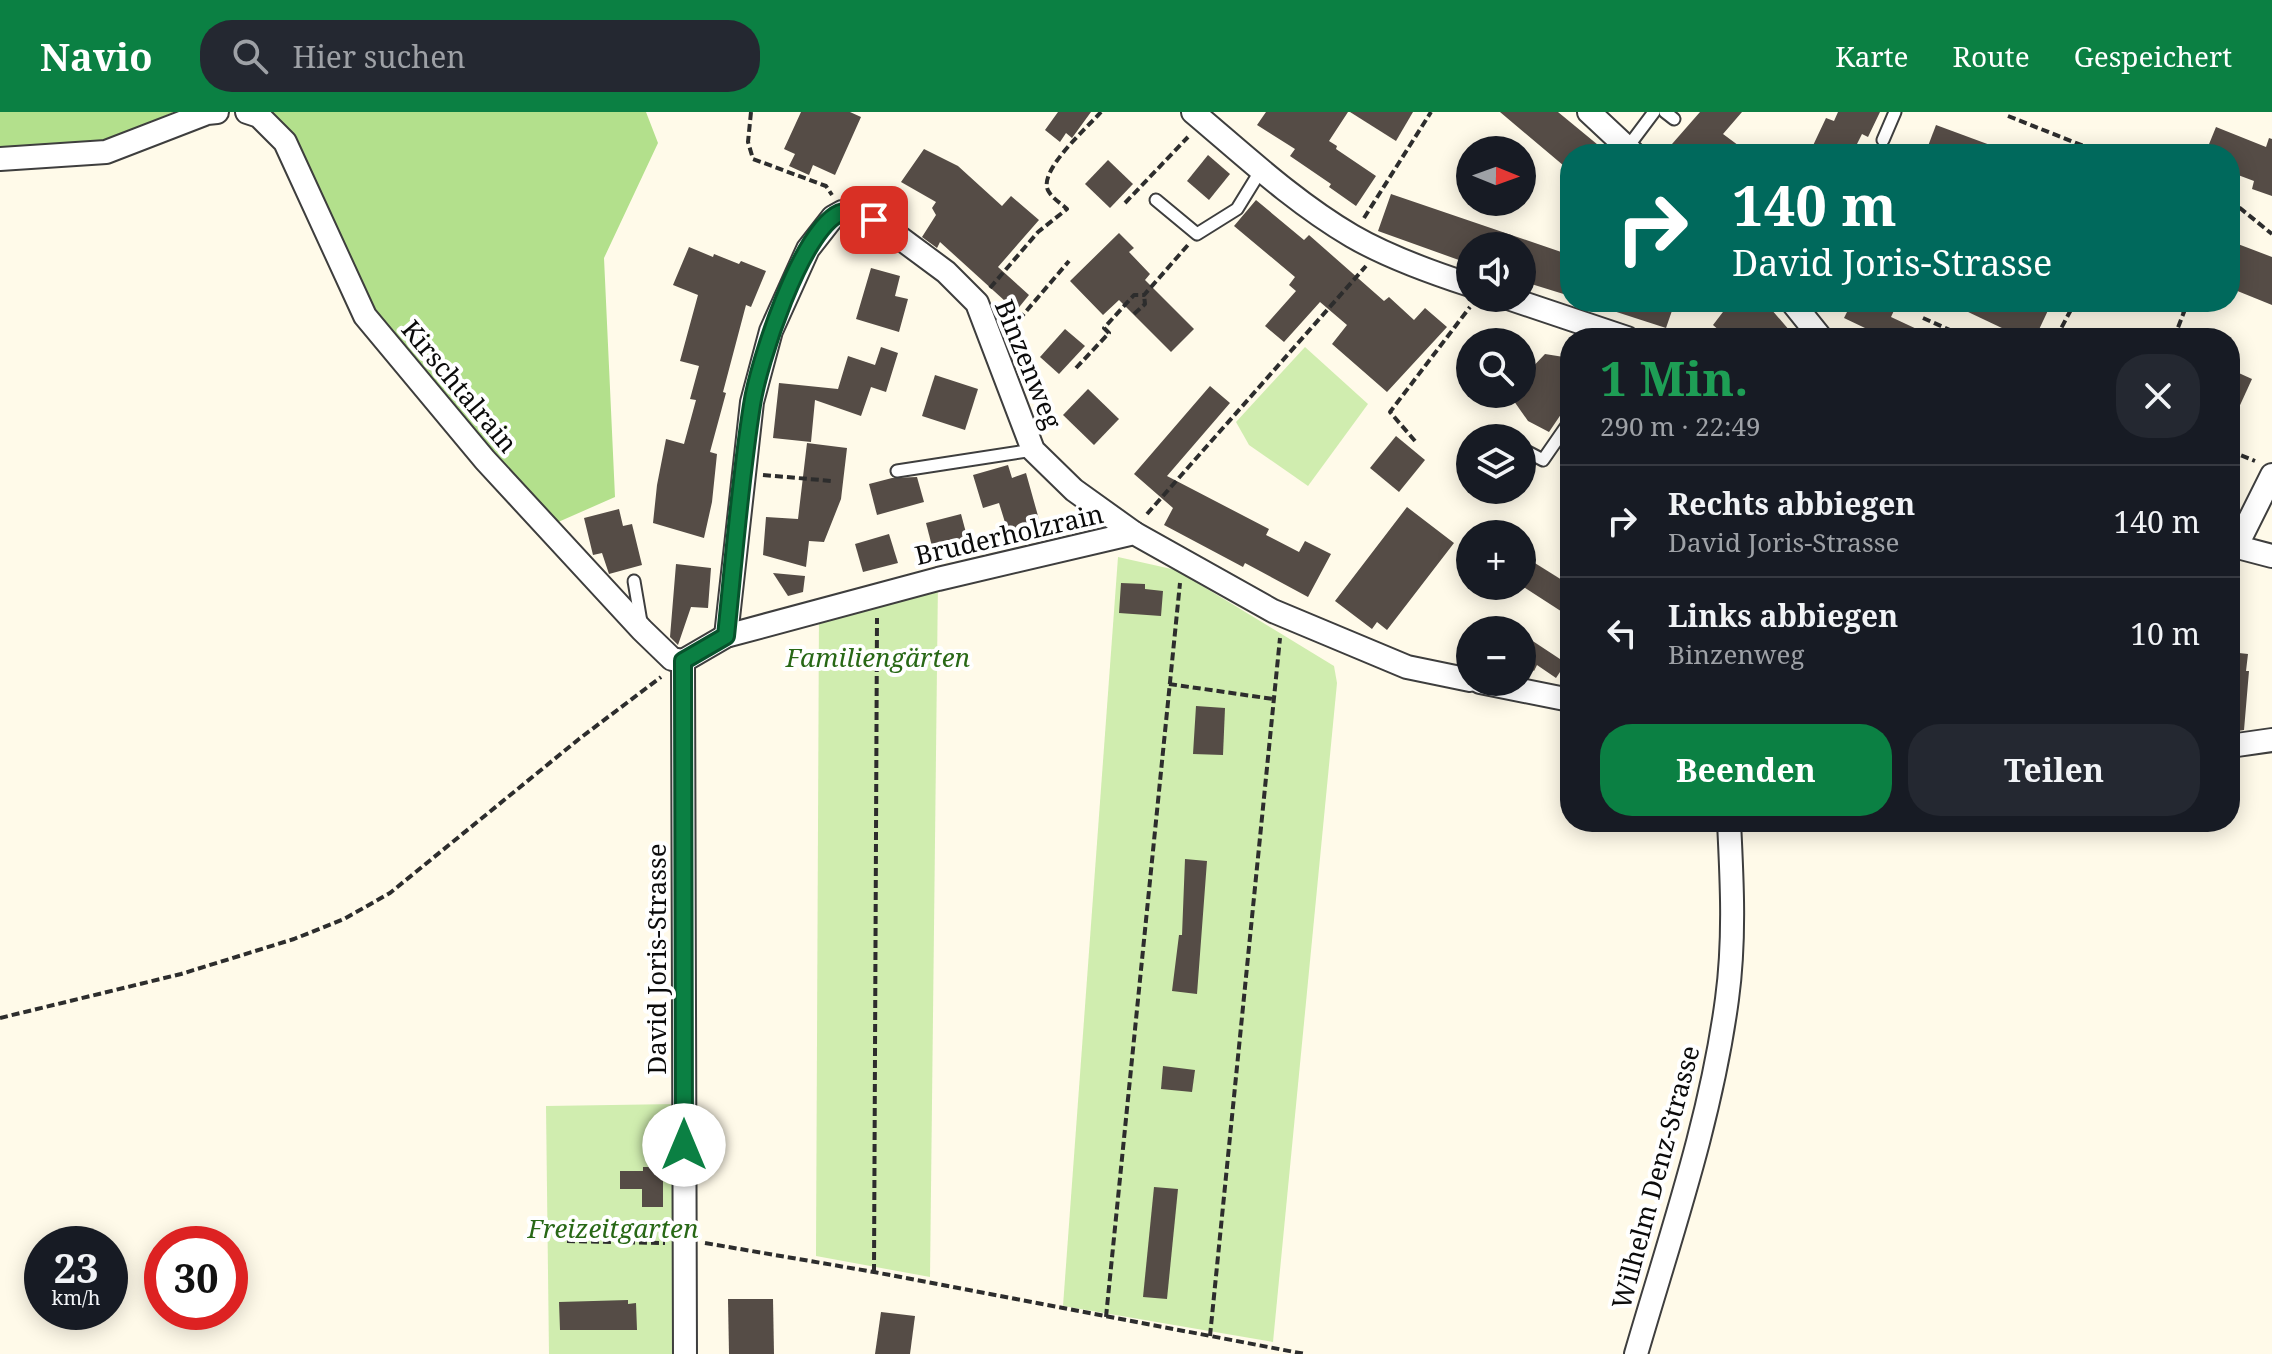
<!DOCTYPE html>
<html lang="de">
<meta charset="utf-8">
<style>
body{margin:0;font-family:"Noto Serif",serif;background:#242831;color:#f1f3f6;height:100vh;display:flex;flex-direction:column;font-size:30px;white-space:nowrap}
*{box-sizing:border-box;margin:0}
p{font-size:26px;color:#9ea1a6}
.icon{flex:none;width:44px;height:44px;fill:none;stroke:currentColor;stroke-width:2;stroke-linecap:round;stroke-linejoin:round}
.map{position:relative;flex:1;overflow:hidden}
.details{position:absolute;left:1560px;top:216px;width:680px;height:504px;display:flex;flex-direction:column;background:#171b24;border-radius:32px;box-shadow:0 4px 20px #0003}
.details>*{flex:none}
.hud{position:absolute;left:1560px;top:32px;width:680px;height:168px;border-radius:32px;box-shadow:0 4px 20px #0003;background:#00695c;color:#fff;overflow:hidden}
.needle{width:52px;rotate:91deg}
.controls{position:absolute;left:1456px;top:24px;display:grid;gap:16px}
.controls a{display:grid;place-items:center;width:80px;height:80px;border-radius:50%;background:#171b24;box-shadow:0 4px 20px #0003;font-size:40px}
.speed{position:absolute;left:24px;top:1114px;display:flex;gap:16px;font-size:40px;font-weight:700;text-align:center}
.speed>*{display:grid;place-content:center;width:104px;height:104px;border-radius:50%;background:#171b24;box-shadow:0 4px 20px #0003;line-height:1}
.speed small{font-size:20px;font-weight:400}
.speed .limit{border:12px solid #d22;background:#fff;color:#111}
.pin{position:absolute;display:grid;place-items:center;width:68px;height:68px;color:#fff;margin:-34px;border-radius:16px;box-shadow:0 4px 12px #0006}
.me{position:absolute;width:88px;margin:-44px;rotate:0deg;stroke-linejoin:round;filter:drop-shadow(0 0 6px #0008)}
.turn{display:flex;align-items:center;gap:28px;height:168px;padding:0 40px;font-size:36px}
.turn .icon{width:104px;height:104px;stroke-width:2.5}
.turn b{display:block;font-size:56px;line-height:68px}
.round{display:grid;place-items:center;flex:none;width:84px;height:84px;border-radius:32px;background:#242831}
.head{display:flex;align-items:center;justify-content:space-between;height:136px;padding:0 40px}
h1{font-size:48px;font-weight:700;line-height:60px;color:#1e9e55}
.action{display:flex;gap:16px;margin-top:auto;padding:16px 40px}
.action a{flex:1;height:92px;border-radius:32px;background:#0b8043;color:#fff;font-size:32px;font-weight:700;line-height:92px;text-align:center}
.action a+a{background:#242831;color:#f1f3f6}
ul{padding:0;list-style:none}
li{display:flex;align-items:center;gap:24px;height:112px;padding:0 40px;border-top:2px solid #363941}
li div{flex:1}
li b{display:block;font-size:30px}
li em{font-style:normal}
header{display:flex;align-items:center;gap:48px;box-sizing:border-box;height:112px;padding:0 40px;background:#0b8043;color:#fff}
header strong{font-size:38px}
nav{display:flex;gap:44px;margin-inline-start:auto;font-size:28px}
.search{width:560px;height:72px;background:#242831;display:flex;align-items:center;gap:20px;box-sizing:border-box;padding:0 28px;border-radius:32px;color:#9ea1a6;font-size:30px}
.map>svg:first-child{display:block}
.green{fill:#d0edaf}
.forest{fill:#b3e08c}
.building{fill:#554c46}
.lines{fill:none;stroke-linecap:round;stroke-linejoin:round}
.lane-casing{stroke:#3e3e3e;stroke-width:15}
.street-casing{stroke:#3e3e3e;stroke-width:26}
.path{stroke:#2d2d2d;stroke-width:4;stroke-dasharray:8 4;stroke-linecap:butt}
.lane{stroke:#fff;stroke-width:11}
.street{stroke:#fff;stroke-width:22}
.route-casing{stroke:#07532c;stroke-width:20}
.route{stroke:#0b8043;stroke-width:14}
.labels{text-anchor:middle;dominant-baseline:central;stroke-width:8;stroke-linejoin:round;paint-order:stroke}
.street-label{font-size:26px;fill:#0b0b0b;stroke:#fff}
.park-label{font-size:26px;font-style:italic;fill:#286816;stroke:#fff}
</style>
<header>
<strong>Navio</strong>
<div class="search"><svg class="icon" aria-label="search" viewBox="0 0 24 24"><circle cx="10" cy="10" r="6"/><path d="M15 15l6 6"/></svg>Hier suchen</div>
<nav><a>Karte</a><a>Route</a><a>Gespeichert</a></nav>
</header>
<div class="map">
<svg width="2272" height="1242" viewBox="0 0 2272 1242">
<rect width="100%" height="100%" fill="#fffae9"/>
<g class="green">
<polygon points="1305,235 1368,292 1308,374 1249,333 1236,310"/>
<polygon points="1118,445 1176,458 1334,554 1337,571 1273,1230 1063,1194"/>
<polygon points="938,467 930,1165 816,1144 819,499"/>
<polygon points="677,992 677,1242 549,1242 546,994"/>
</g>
<g class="forest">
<polygon points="0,0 174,0 79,40 0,48"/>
<polygon points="261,0 646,0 658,31 604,146 615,385 556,411 365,196"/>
</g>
<g class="building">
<polygon points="801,0 850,0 861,5 835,63 813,53 809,63 789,54 795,42 784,37"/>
<polygon points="1058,0 1091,0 1072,26 1066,21 1060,30 1045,18"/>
<polygon points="1266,0 1348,0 1329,29 1337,34 1336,37 1376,64 1356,94 1329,75 1331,72 1290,44 1295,37 1257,13"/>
<polygon points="1350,0 1413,0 1396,29"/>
<polygon points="1500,0 1558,0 1609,42 1570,42 1570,59"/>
<polygon points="1700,0 1742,0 1723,22 1750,42 1684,42 1672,32"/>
<polygon points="1838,0 1880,0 1868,25 1862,22 1852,42 1809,42 1826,6 1834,9"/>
<polygon points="1936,13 2009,40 2008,42 1925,42"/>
<polygon points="2216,15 2266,35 2269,26 2272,27 2272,84 2252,77 2254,69 2230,60 2230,42 2205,42"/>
<polygon points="924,37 958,54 1002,94 1011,84 1039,108 998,155 1029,183 1016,199 940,130 937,136 922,125 936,103 932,96 936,90 901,70"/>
<polygon points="1208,43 1230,62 1209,88 1187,69"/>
<polygon points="1108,48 1133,72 1110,96 1085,72"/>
<polygon points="1391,82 1570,143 1570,184 1522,169 1522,134 1470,134 1470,152 1378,119"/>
<polygon points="1256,88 1304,128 1309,123 1384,189 1389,185 1414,208 1425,196 1447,215 1387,280 1332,232 1347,213 1320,190 1284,230 1265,214 1296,179 1289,173 1295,165 1234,114"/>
<polygon points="1119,121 1134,136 1129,140 1150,162 1145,168 1194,217 1171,240 1119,188 1103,203 1070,169"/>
<polygon points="2230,129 2272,145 2272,193 2230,176"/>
<polygon points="689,135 713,145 714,142 739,152 741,149 766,159 751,195 746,193 723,280 726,281 710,340 717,342 712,390 704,426 653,411 657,373 666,327 684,332 696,288 690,287 699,254 680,249 698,183 673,173"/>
<polygon points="871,156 900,164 895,184 908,187 899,220 856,207"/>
<polygon points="1598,190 1675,190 1666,216 1598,194"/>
<polygon points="1746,190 1765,190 1796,226 1728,226 1713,213 1726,196 1740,200"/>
<polygon points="1852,190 1898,190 1891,205 1936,226 1886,226 1844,206"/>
<polygon points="1947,190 2052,190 2035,226 2023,226"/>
<polygon points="1065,217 1085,234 1059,262 1040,245"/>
<polygon points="881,235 898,241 886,280 871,275 861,304 815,288 811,330 773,326 779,271 838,277 848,244 875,253"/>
<polygon points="1545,242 1570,246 1570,289 1549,320 1528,309 1509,282 1522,282 1522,266"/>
<polygon points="2230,257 2252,267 2230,315"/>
<polygon points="935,263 978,277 965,318 922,304"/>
<polygon points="1210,274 1230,291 1167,364 1269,417 1266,423 1299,440 1305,429 1331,442 1308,485 1245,451 1243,455 1164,413 1173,396 1134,362"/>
<polygon points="1088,277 1119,307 1094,333 1063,303"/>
<polygon points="1396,324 1425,348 1399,380 1370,356"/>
<polygon points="807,331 847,336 841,387 824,430 809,429 806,455 763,443 766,405 798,407"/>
<polygon points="1008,353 1012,366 1026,361 1040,411 1008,420 999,391 983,396 973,363"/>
<polygon points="917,365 924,390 877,403 869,372 892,366"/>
<polygon points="1407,395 1454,431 1387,518 1377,510 1372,517 1335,489"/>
<polygon points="619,397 623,414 632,412 642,453 609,462 602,441 593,443 584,406"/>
<polygon points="961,402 969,432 934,442 926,411"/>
<polygon points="889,422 898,451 863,460 855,432"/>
<polygon points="1522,443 1570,473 1570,505 1522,474"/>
<polygon points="676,452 711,456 708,496 691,495 678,533 670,525"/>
<polygon points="773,461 805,464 803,480 788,484"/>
<polygon points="1121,471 1145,472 1145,477 1163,479 1161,504 1119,501"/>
<polygon points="1522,522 1566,551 1556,566 1537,553 1534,559 1522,551"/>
<polygon points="2230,540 2248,542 2246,559 2249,559 2244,618 2230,620"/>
<polygon points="1196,594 1225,596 1223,643 1193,642"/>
<polygon points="1185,747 1207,749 1197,882 1172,879 1179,823 1182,823"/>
<polygon points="1163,954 1195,958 1192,980 1161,977"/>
<polygon points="643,1055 663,1055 663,1095 642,1095 642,1077 620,1077 620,1059 643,1059"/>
<polygon points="1154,1075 1178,1077 1167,1187 1143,1185"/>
<polygon points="728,1187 773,1187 774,1242 729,1242"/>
<polygon points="628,1188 628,1192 636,1191 637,1218 560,1218 559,1190"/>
<polygon points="881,1200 915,1204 910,1242 875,1242"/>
</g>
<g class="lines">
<defs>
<g id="lane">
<polyline points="1665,0 1674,7"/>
<polyline points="1883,28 1895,0"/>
<polyline points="1627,36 1654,0"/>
<polyline points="1156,88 1197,122 1237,97 1261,58"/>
<polyline points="1522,337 1543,348 1570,309"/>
<polyline points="897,359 1033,338"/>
<polyline points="634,469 641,510"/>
</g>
<g id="street">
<polyline points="247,0 259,4 285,30 365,204 485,348 642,518 672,547 683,549"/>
<path d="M1193 0C1244 43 1294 90 1352 124 1388 145 1430 160 1470 173"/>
<polyline points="1589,0 1634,42"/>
<polyline points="0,47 106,40 207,1 217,0"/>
<polyline points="1508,186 1627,226"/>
<polyline points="1792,190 1821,226"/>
<polyline points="2230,433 2272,444"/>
<polyline points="2236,435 2272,363"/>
<polyline points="726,524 752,290 771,219 808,137 833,105 842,100 859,99 888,117 946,160 977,191 1033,338 1074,378 1134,421"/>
<polyline points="683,549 726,524 938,467 1134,421 1273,499 1407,555 1470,568"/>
<polyline points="683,549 685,1242"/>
<polyline points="1480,570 1570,588"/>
<polyline points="2230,634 2272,628"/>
<path d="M1636 1242C1670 1125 1711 1008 1727 887 1735 828 1732 769 1729 710"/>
</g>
</defs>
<use href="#lane" class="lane-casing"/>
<use href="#street" class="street-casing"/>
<g class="path">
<polyline points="751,0 748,30 753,47 826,74 832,83"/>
<polyline points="2008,4 2104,42"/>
<polyline points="2230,88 2272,122"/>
<polyline points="1125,91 1188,25"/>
<polyline points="1364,106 1431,0"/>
<path d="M990 176 1038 120 1067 97C1062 92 1053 87 1049 80 1035 61 1088 15 1101 0"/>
<polyline points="2172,190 2184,200 2174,226"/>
<polyline points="2184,200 2188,190"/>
<polyline points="1134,202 1145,192 1144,183"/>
<polyline points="1923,206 1968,226"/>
<polyline points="1011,217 1069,149"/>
<polyline points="2056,226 2075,190"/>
<polyline points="1076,256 1109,221 1104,216 1134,183 1144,183 1188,133"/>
<polyline points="1415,329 1390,300 1470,195"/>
<polyline points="2230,339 2255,349"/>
<polyline points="763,363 832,369"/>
<polyline points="1147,402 1366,154"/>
<polyline points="1169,572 1273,587"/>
<polyline points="0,906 181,862 294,827 344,807 390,781 579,627 661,565"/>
<polyline points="567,1129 665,1131"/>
<polyline points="705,1131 874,1160 1305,1242"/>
<polyline points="874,1160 877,506"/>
<polyline points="1106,1205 1180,471"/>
<polyline points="1210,1224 1280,526"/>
</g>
<use href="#lane" class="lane"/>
<use href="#street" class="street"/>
</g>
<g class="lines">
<defs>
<path id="route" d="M684 1033 683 549 726 524C734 447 740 369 752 293 758 252 801 118 840 101 853 96 862 101 874 108"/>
</defs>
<use href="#route" class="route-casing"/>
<use href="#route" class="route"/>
</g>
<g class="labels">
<g class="street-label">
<text transform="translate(1029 252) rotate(68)">Binzenweg</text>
<text transform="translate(460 274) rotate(50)">Kirschtalrain</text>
<text transform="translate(1009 422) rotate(-13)">Bruderholzrain</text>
<text transform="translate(656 847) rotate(-90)">David Joris-Strasse</text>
<text transform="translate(1655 1065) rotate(-75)">Wilhelm Denz-Strasse</text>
</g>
<g class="park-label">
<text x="878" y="545">Familiengärten</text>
<text x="613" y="1116">Freizeitgarten</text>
</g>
</g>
</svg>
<div class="controls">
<a><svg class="needle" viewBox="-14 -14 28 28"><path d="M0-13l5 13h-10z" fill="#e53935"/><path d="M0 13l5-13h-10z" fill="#9ea1a6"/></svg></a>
<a><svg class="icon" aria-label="sound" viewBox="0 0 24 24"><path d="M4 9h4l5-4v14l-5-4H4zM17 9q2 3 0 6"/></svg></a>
<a><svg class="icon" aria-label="search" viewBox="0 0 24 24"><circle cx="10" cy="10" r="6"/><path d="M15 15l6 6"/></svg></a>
<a><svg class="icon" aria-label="layers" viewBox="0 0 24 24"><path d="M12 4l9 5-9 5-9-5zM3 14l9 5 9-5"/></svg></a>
<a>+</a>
<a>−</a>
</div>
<div class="speed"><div>23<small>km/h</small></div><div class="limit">30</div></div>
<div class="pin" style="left:874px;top:108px;background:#d93025"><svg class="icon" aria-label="arrive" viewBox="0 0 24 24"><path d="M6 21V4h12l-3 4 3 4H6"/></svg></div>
<svg class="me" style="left:684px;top:1033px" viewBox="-20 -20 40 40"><circle r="19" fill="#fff"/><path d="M0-13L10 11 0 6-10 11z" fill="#0b8043"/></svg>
<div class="hud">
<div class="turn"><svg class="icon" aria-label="right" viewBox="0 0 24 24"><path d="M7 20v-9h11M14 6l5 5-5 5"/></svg><div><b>140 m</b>David Joris-Strasse</div></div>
</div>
<section class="details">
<div class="head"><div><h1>1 Min.</h1><p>290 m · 22:49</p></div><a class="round"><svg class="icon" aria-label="close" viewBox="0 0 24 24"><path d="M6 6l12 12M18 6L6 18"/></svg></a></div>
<ul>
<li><svg class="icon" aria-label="right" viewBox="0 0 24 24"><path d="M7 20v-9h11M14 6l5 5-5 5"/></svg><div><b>Rechts abbiegen</b><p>David Joris-Strasse</p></div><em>140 m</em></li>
<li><svg class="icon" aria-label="left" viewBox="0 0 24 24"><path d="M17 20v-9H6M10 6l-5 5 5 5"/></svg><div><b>Links abbiegen</b><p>Binzenweg</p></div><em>10 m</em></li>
</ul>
<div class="action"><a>Beenden</a><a>Teilen</a></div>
</section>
</div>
